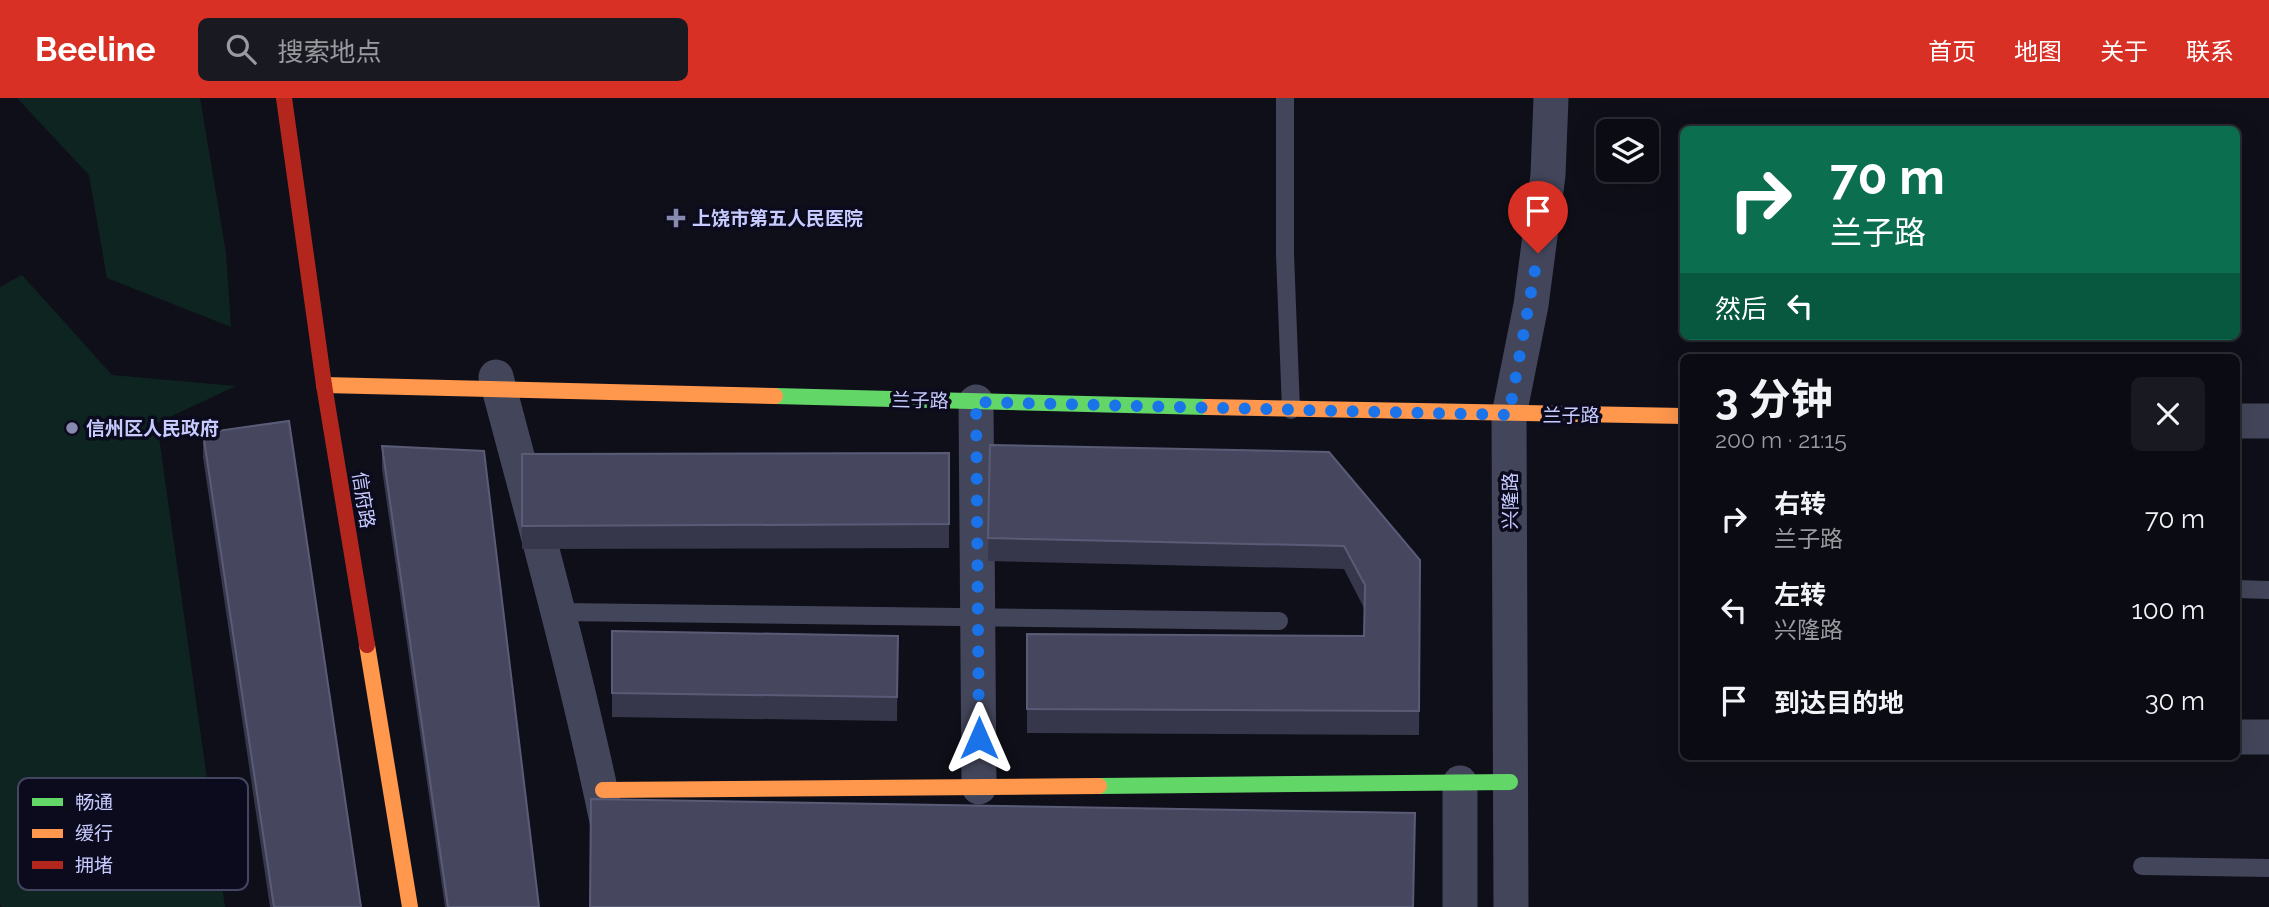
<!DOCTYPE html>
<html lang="zh">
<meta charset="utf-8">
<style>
body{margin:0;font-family:Raleway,"Noto Sans SC",sans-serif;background:#191921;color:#f1f3f6;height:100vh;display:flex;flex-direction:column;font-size:26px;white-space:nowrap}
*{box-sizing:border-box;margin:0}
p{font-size:23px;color:#9a9ba0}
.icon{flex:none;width:38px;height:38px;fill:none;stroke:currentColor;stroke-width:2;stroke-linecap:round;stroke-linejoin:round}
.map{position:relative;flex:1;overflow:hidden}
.side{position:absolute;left:1680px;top:256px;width:560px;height:406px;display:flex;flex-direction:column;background:#0b0b13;border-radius:10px;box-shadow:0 7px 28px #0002,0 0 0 2px #2b2b33}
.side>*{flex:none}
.top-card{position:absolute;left:1680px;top:28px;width:560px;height:214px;border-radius:10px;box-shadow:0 7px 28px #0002,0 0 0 2px #2b2b33;background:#0b6e4f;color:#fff;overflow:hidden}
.controls{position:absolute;left:1596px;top:21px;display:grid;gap:14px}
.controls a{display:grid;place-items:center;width:63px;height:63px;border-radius:10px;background:#0b0b13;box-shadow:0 7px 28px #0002,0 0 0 2px #2b2b33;font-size:35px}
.pin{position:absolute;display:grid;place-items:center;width:60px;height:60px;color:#fff;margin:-72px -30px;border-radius:50% 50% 50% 0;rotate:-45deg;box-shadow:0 0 7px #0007}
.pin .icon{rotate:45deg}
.me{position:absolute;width:77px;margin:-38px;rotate:0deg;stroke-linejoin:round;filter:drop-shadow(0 0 5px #0008)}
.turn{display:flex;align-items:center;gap:24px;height:147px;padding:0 35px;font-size:32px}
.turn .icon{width:91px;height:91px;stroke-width:2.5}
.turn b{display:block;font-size:49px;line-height:60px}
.then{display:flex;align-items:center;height:66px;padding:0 35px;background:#0003;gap:14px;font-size:26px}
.round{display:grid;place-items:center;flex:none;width:74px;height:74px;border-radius:10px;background:#191921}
.head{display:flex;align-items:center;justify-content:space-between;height:119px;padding:0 35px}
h1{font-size:42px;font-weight:700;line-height:52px}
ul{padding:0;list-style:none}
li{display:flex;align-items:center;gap:21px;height:91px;padding:0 35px}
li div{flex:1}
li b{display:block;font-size:26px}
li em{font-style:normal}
header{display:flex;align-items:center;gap:42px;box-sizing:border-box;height:98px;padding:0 35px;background:#d93025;color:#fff}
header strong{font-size:33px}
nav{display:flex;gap:38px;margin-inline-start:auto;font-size:24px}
.search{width:490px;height:63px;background:#191921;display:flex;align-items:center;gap:18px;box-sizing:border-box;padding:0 24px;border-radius:10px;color:#9a9ba0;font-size:26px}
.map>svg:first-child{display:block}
.green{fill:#0e2421}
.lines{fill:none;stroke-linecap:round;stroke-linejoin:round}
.lane{stroke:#43465a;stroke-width:18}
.street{stroke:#43465a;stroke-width:35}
.fast{stroke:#63d668;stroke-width:16}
.slow{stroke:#ff974d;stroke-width:16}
.jam{stroke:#b3261e;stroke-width:16}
.wall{fill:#37374b}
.building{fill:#46475e;stroke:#5a5c77;stroke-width:2}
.route{stroke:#1a73e8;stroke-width:12;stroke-dasharray:0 21.6}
.poi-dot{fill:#8789ae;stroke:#0b0b1d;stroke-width:2.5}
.labels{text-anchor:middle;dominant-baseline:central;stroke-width:7;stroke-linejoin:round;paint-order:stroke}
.poi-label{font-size:19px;font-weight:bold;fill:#c7cbff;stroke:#0b0b1d;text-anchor:start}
.street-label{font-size:19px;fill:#c7cbff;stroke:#0b0b1d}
.key{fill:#0b0b1d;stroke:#434561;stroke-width:2}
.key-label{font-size:19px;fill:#c7cbff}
</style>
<header>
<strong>Beeline</strong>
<div class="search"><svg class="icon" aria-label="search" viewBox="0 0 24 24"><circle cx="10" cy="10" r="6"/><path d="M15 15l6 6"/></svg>搜索地点</div>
<nav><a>首页</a><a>地图</a><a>关于</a><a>联系</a></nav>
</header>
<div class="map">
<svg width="2269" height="809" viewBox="0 0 2269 809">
<rect width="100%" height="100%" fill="#0f0f19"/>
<g class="green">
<polygon points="17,0 200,0 226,155 231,229 107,180 89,77"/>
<polygon points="22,177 112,277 236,288 157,325 225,809 2,809 0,806 0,189"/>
</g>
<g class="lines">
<g class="lane">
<polyline points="1285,0 1285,156 1291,312"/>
<polyline points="2236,491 2269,492"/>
<polyline points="560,514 1279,523"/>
<polyline points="2142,768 2269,770"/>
</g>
<g class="street">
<path d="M496 279C543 455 591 629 624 809"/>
<polyline points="976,304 979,689"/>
<polyline points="2236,323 2269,323"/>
<polyline points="2236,639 2269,639"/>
<polyline points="1460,685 1460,809"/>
<polyline points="1511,809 1509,317 1531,207 1548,77 1551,0"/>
</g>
<g class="fast">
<polyline points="775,298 1207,309"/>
<polyline points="1099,688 1510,684"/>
</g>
<g class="slow">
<polyline points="324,287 775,298"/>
<polyline points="1207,309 1684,318"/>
<polyline points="367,547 410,809"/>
<polyline points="603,692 1099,688"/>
</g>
<polyline class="jam" points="284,0 324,287 367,547"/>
</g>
<g class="wall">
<polygon points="203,335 361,809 270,809 203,359"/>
<polygon points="990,347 1420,462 1419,637 1027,635 1027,536 1364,538 1364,510 1344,471 988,463"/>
<polygon points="382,348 539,809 445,809 382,371"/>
<polygon points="949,355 949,450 522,451 522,356"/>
<polygon points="612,533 898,538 897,623 612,619"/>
</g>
<g class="building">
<polygon points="289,323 361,809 274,809 203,335"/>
<polygon points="990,347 1329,354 1420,462 1419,613 1027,611 1027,536 1364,538 1365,487 1344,448 988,440"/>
<polygon points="382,348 484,353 539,809 448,809"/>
<polygon points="949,355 949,426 522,428 522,356"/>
<polygon points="612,533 898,538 897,599 612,595"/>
<polygon points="591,701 1415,715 1413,809 590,809"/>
</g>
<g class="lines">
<polyline class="route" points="979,640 976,304 1509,317 1538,155"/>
</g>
<g class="poi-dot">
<path d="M672.5 109.5h7v7h7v7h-7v7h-7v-7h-7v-7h7z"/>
<circle cx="72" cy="330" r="7"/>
</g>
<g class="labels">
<g class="poi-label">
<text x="692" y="120">上饶市第五人民医院</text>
<text x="86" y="330">信州区人民政府</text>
</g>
<g class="street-label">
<text transform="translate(920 302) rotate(1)">兰子路</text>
<text x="1571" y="317">兰子路</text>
<text transform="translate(364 402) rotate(81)">信府路</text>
<text transform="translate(1510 403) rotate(-90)">兴隆路</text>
</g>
</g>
<rect x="18" y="680" width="230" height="112" rx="10" class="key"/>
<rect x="32" y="700" width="31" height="8" fill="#63d668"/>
<rect x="32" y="731" width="31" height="9" fill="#ff974d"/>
<rect x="32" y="763" width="31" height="8" fill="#b3261e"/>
<g class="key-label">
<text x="75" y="711">畅通</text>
<text x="75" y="742">缓行</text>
<text x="75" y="774">拥堵</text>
</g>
</svg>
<div class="controls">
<a><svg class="icon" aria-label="layers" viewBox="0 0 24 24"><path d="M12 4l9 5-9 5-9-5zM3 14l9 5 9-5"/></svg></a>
</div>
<div class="pin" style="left:1538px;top:155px;background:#d93025"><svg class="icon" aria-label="arrive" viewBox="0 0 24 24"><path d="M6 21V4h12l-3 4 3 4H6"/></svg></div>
<svg class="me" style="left:979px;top:640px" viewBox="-20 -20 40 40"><path d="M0-17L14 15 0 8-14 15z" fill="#1a73e8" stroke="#fff" stroke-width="4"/></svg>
<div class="top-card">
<div class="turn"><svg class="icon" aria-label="right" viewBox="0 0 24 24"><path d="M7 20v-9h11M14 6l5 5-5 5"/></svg><div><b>70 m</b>兰子路</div></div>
<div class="then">然后<svg class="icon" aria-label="left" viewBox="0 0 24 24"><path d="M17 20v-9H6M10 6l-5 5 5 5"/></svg></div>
</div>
<section class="side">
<div class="head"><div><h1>3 分钟</h1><p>200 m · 21:15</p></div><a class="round"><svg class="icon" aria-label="close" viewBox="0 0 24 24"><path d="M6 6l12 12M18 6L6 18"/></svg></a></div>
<ul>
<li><svg class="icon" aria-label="right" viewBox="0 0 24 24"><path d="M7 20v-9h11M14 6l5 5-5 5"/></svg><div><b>右转</b><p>兰子路</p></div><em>70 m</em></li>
<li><svg class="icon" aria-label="left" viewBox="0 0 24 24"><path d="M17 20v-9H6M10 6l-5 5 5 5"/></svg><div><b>左转</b><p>兴隆路</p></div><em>100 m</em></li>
<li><svg class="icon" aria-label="arrive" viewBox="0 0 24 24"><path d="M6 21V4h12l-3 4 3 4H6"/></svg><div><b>到达目的地</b></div><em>30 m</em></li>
</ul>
</section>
</div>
